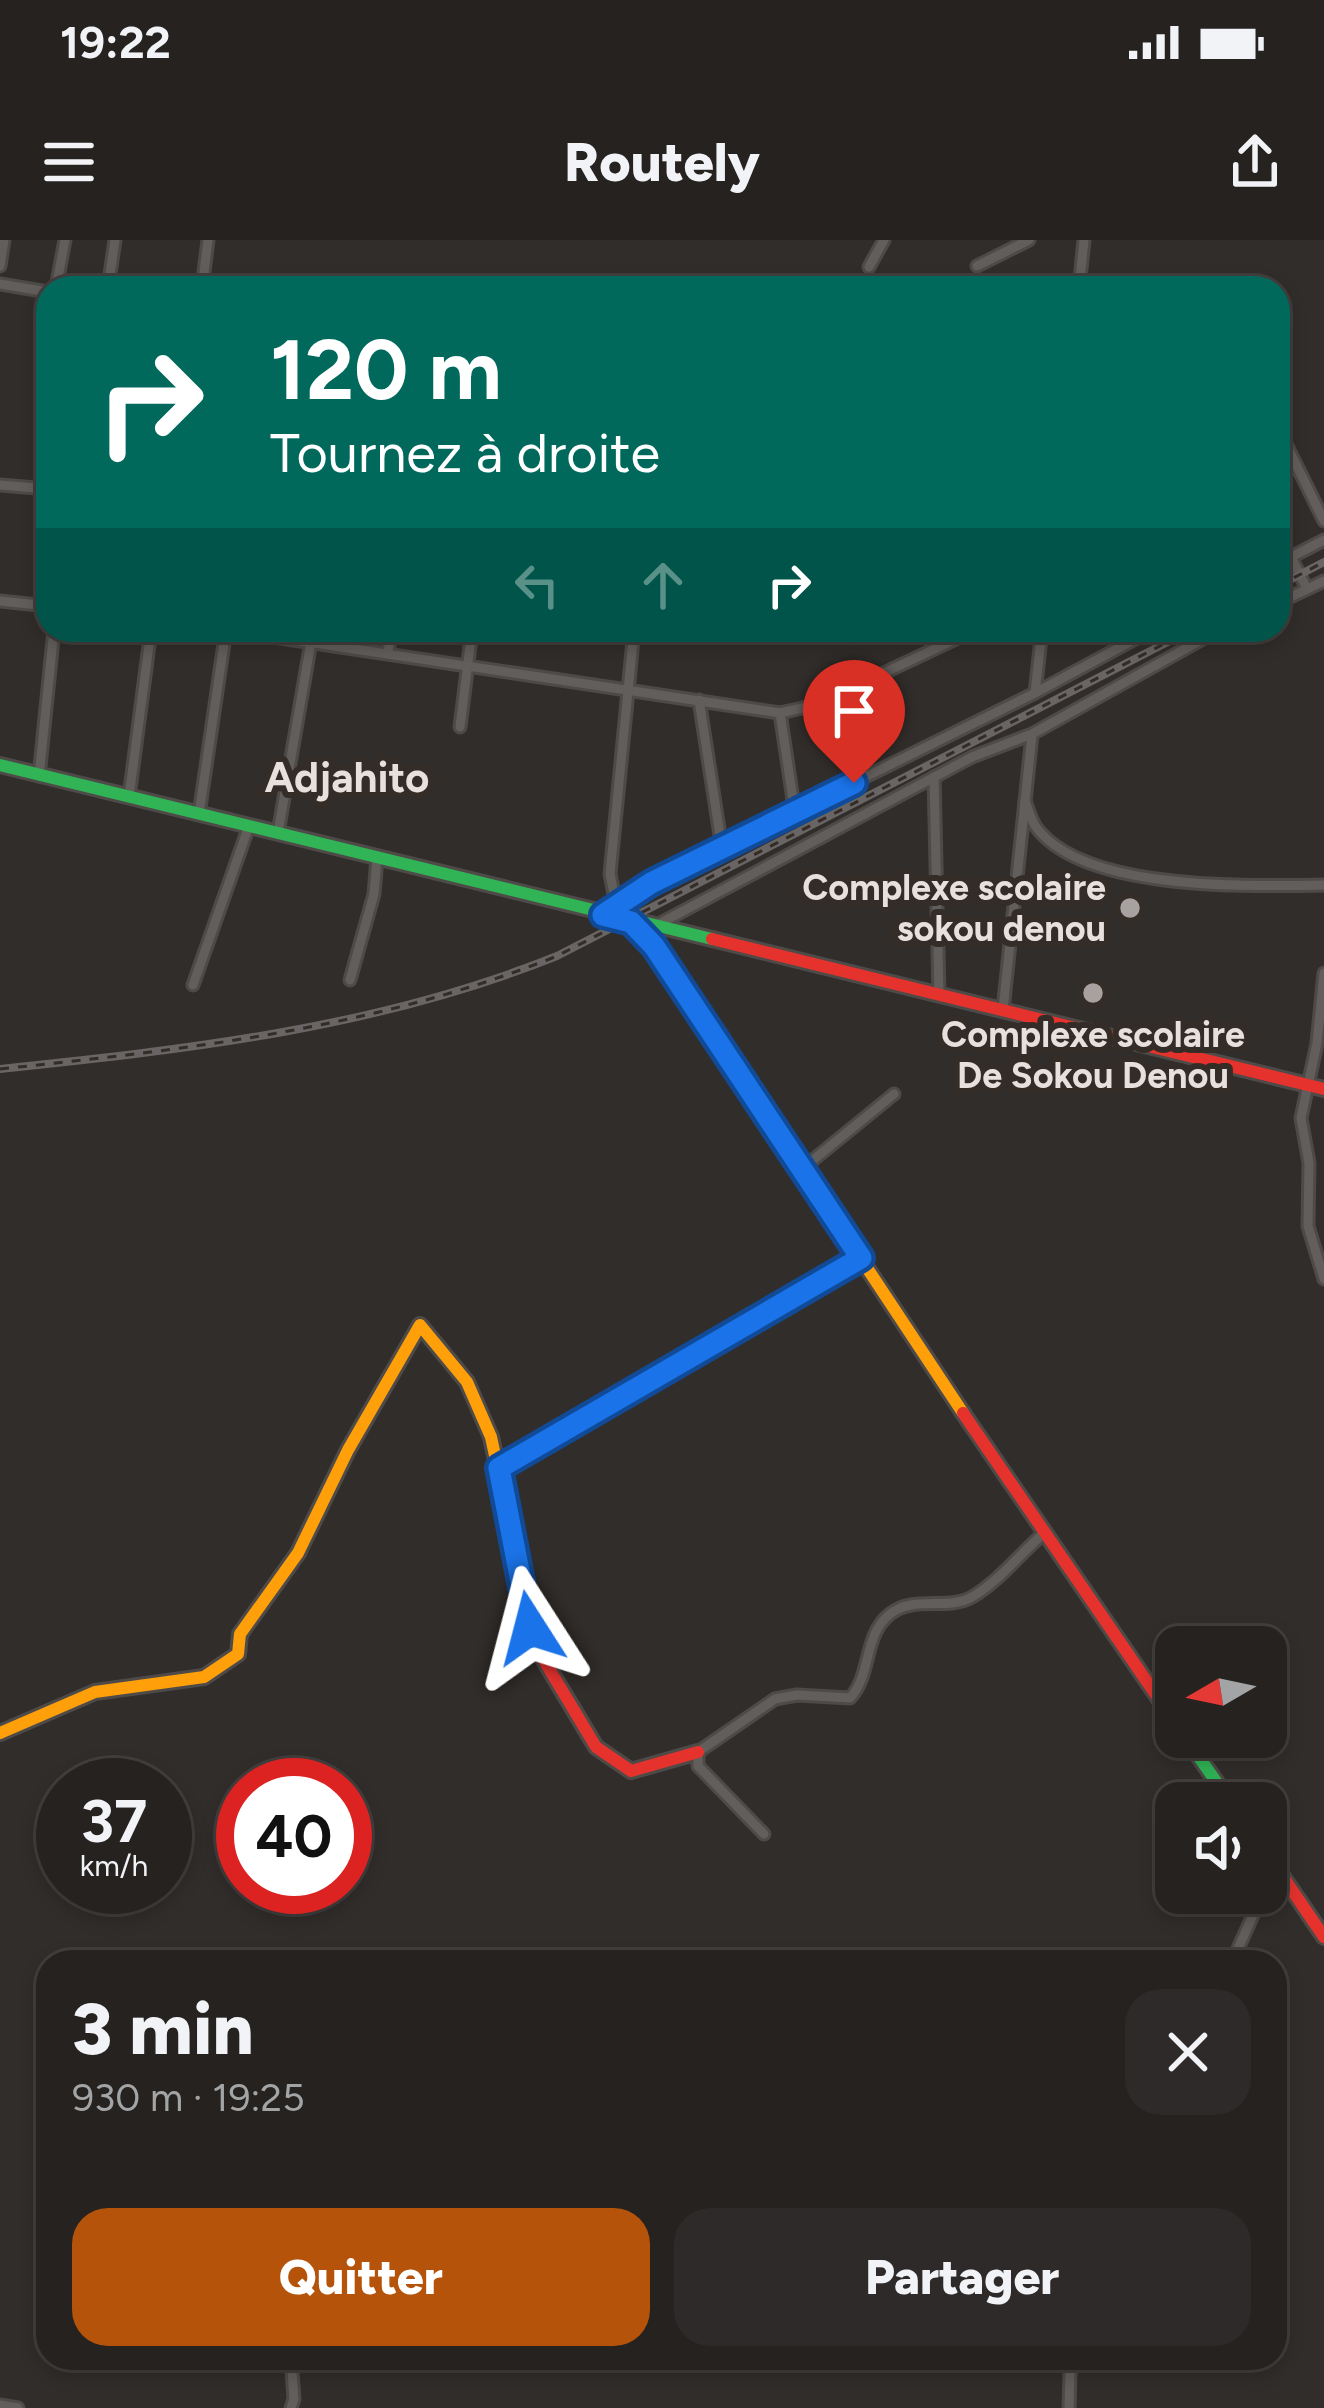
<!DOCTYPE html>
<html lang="fr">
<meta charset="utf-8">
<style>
body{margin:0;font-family:Figtree,sans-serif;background:#2d2a29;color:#f1f3f6;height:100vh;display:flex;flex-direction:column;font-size:45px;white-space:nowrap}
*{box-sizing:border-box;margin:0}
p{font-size:39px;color:#a3a4a5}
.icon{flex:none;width:66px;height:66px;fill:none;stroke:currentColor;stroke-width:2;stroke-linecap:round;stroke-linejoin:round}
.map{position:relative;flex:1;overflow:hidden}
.panel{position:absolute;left:36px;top:1710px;width:1251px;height:420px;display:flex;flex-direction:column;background:#252220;border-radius:36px;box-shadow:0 6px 18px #0003,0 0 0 3px #423f3e}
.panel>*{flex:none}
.hud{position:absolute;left:36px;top:36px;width:1254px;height:366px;border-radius:36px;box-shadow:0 6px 18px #0003,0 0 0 3px #423f3e;background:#00695c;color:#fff;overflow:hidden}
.needle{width:78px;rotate:261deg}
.fabs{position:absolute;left:1155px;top:1386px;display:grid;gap:24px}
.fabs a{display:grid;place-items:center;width:132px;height:132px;border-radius:24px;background:#252220;box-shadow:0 6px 18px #0003,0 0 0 3px #423f3e;font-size:60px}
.speed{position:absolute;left:36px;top:1518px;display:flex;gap:24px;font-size:60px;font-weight:700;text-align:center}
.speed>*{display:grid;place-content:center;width:156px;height:156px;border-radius:50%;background:#252220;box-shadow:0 6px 18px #0003,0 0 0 3px #423f3e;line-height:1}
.speed small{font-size:30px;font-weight:400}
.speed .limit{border:18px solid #d22;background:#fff;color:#111}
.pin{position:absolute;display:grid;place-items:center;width:102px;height:102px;color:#fff;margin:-123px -51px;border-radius:50% 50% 50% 0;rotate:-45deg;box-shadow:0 0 12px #0007}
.pin .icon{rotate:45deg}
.me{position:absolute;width:132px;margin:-66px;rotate:351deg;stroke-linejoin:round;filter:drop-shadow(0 0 9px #0008)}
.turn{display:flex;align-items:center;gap:42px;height:252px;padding:0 36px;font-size:54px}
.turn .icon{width:156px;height:156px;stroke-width:2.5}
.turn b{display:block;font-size:84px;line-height:102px}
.lanes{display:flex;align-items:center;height:114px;padding:0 36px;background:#0003;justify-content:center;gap:60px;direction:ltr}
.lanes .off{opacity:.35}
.round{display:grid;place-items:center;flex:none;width:126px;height:126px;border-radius:36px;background:#2d2a29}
.headline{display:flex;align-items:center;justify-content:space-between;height:204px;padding:0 36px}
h1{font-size:72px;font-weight:800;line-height:90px}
.primary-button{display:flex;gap:24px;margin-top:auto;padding:24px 36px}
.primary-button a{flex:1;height:138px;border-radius:36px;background:#b45309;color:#fff;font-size:48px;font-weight:800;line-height:138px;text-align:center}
.primary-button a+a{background:#2d2a29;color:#f1f3f6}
.status{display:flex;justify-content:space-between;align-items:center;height:84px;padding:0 60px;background:#252220;direction:ltr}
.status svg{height:33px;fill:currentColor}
header{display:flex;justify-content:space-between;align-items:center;height:156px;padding:0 36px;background:#252220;font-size:54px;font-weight:800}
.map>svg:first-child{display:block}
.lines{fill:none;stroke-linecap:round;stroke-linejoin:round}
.street-casing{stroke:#4e4a48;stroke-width:15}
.fast-casing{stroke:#4e4a48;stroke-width:18}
.slow-casing{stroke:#4e4a48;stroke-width:18}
.jam-casing{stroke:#4e4a48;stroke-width:18}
.street{stroke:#615e5c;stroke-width:9}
.fast{stroke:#30b455;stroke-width:12}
.slow{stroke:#ff9f0a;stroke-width:12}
.jam{stroke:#e5322d;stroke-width:12}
.rail-casing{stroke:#686564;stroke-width:8}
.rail{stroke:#342c27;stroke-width:3;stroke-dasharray:9;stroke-linecap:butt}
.route-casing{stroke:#114b97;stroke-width:30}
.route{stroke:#1a73e8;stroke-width:21}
.poi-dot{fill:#a7a29f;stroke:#342c27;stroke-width:4.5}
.labels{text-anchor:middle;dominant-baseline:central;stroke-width:12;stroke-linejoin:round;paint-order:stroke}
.poi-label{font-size:36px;font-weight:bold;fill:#e7e1de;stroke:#342c27;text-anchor:end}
.quarter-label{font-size:42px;font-weight:bold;fill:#e7e1de;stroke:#342c27}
</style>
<div class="status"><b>19:22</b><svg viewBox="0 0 49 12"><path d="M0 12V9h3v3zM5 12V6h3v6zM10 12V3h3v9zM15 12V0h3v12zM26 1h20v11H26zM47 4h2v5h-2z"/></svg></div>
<header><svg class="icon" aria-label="menu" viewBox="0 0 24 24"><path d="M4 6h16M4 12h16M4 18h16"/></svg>Routely<svg class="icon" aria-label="share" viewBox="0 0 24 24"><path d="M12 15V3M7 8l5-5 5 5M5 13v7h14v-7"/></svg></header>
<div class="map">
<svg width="1324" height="2168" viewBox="0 0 1324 2168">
<rect width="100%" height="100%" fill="#312d2a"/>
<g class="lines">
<defs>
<g id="street">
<polyline points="0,26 4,0"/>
<polyline points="977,26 1029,0"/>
<polyline points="869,27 884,0"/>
<polyline points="0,44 48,52"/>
<polyline points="56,48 65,0"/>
<polyline points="108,48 115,0"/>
<polyline points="202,48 208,0"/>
<polyline points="1079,48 1084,0"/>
<polyline points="1278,188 1324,281"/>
<polyline points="0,245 48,249"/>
<polyline points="1291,317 1307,349"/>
<polyline points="1278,324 1324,300"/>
<polyline points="0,361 48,366"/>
<polyline points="1278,363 1324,341"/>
<polyline points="227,390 780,473 816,465 975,390"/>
<polyline points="388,413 391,390"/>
<polyline points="1035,453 1042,390"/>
<polyline points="699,460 722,608"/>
<polyline points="780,473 795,573"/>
<polyline points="460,487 472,390"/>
<polyline points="39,536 54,390"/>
<polyline points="934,537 939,754"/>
<polyline points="129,557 151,390"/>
<path d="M1025 561C1028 569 1031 580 1036 587 1084 652 1250 646 1324 645"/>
<polyline points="199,574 226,390"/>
<polyline points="278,593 311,402"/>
<polyline points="616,664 610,634 634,390"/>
<polyline points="603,675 651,643 1035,453 1152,390"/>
<polyline points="655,686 972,517 1032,494 1219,390"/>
<polyline points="1324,733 1317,803 1301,878 1309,923 1308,986 1324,1039"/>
<polyline points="350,740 374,654 377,618"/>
<polyline points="193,745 249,586"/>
<polyline points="1003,770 1032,495"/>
<polyline points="802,929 894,854"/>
<polyline points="499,1228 861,1018"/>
<path d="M764 1594 698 1526V1512L775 1459 797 1455 850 1458C872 1435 863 1395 890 1374 914 1355 947 1371 972 1357 998 1342 1021 1313 1043 1294"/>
<polyline points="1266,1646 1275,1625"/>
<polyline points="1232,1722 1263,1653"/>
<polyline points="0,2165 18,2168"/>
<polyline points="291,2168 294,2159 291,2118"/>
<polyline points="1069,2168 1070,2133 1077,2118"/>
</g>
<g id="fast">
<polyline points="0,525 712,699"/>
<polyline points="1185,1497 1231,1563"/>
</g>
<g id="slow">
<polyline points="631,682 654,706 963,1173"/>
<polyline points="0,1493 95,1452 204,1437 238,1414 240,1394 298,1313 348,1210 420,1085 467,1142 491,1197 508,1276"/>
</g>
<g id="jam">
<polyline points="712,699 1324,849"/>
<polyline points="963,1173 1176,1484"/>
<polyline points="508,1276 536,1407 596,1507 631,1531 698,1512"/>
<polyline points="1266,1612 1324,1697"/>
</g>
</defs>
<use href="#street" class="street-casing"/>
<use href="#fast" class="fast-casing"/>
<use href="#slow" class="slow-casing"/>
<use href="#jam" class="jam-casing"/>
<use href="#street" class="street"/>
<use href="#fast" class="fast"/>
<use href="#slow" class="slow"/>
<use href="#jam" class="jam"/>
<defs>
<g id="rail">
<polyline points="1278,346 1324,322"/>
<path d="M0 829C191 809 378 788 557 716L1191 390"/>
</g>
</defs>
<use href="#rail" class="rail-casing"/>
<use href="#rail" class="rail"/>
</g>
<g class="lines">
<defs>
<polyline id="route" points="530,1388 499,1228 861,1018 654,706 631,682 603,675 651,643 854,543"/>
</defs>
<use href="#route" class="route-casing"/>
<use href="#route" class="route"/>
</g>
<g class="poi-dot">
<circle cx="1130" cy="668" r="12"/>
<circle cx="1093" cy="753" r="12"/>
</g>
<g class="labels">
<g class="poi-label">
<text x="1106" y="647">Complexe scolaire<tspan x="1106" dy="41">sokou denou</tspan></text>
<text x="1093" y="794" text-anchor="middle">Complexe scolaire<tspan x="1093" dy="41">De Sokou Denou</tspan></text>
</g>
<g class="quarter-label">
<text x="347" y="537">Adjahito</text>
</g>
</g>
</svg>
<div class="fabs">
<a><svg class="needle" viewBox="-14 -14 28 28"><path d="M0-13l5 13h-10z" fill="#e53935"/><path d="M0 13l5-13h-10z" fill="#a3a4a5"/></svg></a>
<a><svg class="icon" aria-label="sound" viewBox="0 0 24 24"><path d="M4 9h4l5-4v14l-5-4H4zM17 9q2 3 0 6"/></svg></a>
</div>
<div class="speed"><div>37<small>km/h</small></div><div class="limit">40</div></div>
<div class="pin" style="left:854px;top:543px;background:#d93025"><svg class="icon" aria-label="arrive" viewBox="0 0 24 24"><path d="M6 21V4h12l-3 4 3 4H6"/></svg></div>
<svg class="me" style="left:530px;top:1388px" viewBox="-20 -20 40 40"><path d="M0-17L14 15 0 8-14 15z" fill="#1a73e8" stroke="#fff" stroke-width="4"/></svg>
<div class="hud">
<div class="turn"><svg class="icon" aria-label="right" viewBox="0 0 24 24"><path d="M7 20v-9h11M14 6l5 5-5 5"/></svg><div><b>120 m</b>Tournez à droite</div></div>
<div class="lanes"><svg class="icon off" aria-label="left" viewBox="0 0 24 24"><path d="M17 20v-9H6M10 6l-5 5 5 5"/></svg><svg class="icon off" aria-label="ahead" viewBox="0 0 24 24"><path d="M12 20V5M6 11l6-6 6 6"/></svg><svg class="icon" aria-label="right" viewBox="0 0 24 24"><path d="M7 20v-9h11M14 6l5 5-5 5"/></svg></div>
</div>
<section class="panel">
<div class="headline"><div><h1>3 min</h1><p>930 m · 19:25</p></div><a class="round"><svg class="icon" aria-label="close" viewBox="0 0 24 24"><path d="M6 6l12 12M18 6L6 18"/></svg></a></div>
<div class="primary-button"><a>Quitter</a><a>Partager</a></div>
</section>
</div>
